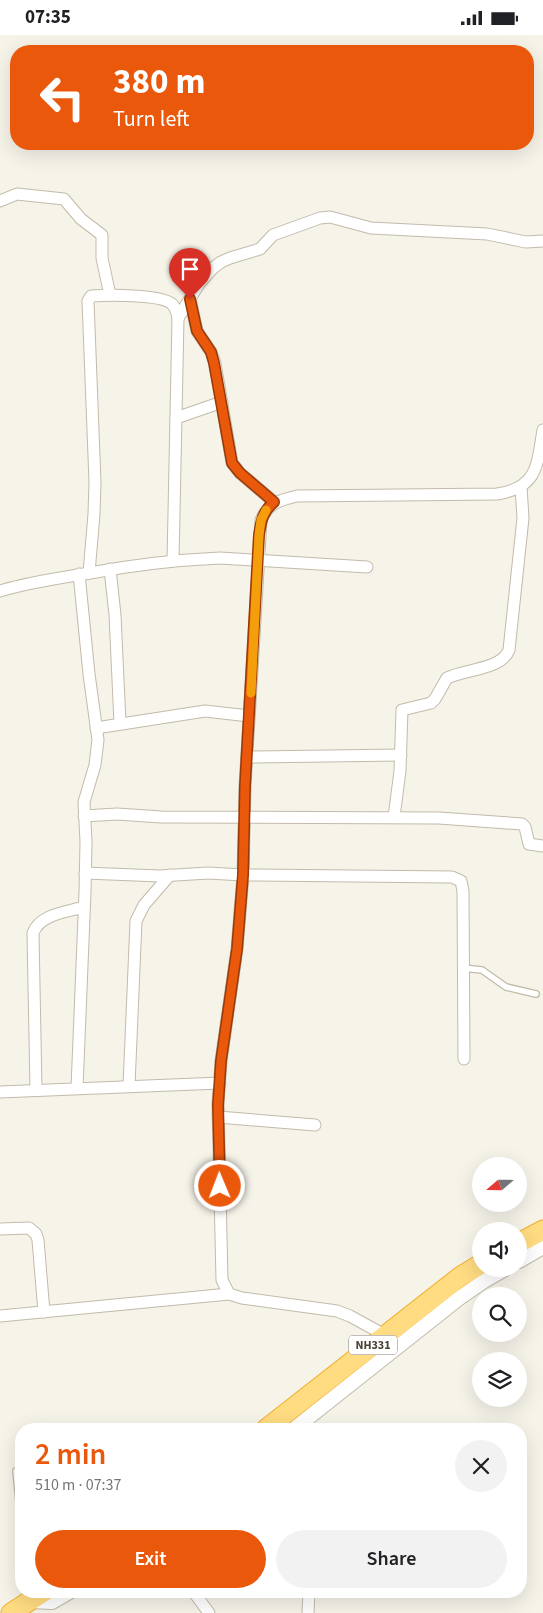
<!DOCTYPE html>
<meta charset="utf-8">
<style>
body{margin:0;font-family:"Source Sans 3",sans-serif;background:#f2f2f2;color:#202124;height:100vh;display:flex;flex-direction:column;font-size:19px;white-space:nowrap}
*{box-sizing:border-box;margin:0}
p{font-size:16px;color:#757577}
.icon{flex:none;width:28px;height:28px;fill:none;stroke:currentColor;stroke-width:2;stroke-linecap:round;stroke-linejoin:round}
.map{position:relative;flex:1;overflow:hidden}
.side{position:absolute;left:15px;top:1388px;width:512px;height:175px;display:flex;flex-direction:column;background:#fff;border-radius:20px;box-shadow:0 5px 20px #0002}
.side>*{flex:none}
.hud{position:absolute;left:10px;top:10px;width:524px;height:105px;border-radius:20px;box-shadow:0 5px 20px #0002;background:#ea580c;color:#fff;overflow:hidden}
.needle{width:32px;rotate:250deg}
.buttons{position:absolute;left:472px;top:1122px;display:grid;gap:10px}
.buttons a{display:grid;place-items:center;width:55px;height:55px;border-radius:50%;background:#fff;box-shadow:0 5px 20px #0002;font-size:25px}
.pin{position:absolute;display:grid;place-items:center;width:42px;height:42px;color:#fff;margin:-51px -21px;border-radius:50% 50% 50% 0;rotate:-45deg;box-shadow:0 0 5px #0007}
.pin .icon{rotate:45deg}
.me{position:absolute;width:55px;margin:-28px;rotate:359deg;stroke-linejoin:round;filter:drop-shadow(0 0 4px #0008)}
.turn{display:flex;align-items:center;gap:18px;height:105px;padding:0 20px;font-size:22px}
.turn .icon{width:65px;height:65px;stroke-width:2.5}
.turn b{display:block;font-size:35px;line-height:42px}
.round{display:grid;place-items:center;flex:none;width:52px;height:52px;border-radius:26px;background:#f2f2f2}
.head{display:flex;align-items:center;justify-content:space-between;height:85px;padding:0 20px}
h1{font-size:30px;font-weight:600;line-height:38px;color:#ea580c}
.button{display:flex;gap:10px;margin-top:auto;padding:10px 20px}
.button a{flex:1;height:58px;border-radius:30px;background:#ea580c;color:#fff;font-size:20px;font-weight:600;line-height:58px;text-align:center}
.button a+a{background:#f2f2f2;color:#202124}
.status{display:flex;justify-content:space-between;align-items:center;height:35px;padding:0 25px;background:#fff;direction:ltr}
.status svg{height:14px;fill:currentColor}
.map>svg:first-child{display:block}
.lines{fill:none;stroke-linecap:round;stroke-linejoin:round}
.service-casing{stroke:#c3bbaa;stroke-width:8}
.minor-casing{stroke:#c3bbaa;stroke-width:13}
.tertiary-casing{stroke:#c3bbaa;stroke-width:16}
.trunk-casing{stroke:#efad2a;stroke-width:21}
.service{stroke:#fff;stroke-width:5.5}
.minor{stroke:#fff;stroke-width:11}
.tertiary{stroke:#fff;stroke-width:14}
.trunk{stroke:#ffdc82;stroke-width:19}
.route-casing{stroke:#983908;stroke-width:12}
.route{stroke:#ea580c;stroke-width:9}
.slow{stroke:#f59e0b;stroke-width:9}
.labels{text-anchor:middle;dominant-baseline:central;stroke-width:4;stroke-linejoin:round;paint-order:stroke}
.shield{fill:#fff;stroke:#817c72;stroke-width:1}
.shield-label{font-size:12px;font-weight:bold;fill:#4b4436}
</style>
<div class="status"><b>07:35</b><svg viewBox="0 0 49 12"><path d="M0 12V9h3v3zM5 12V6h3v6zM10 12V3h3v9zM15 12V0h3v12zM26 1h20v11H26zM47 4h2v5h-2z"/></svg></div>
<div class="map">
<svg width="543" height="1578" viewBox="0 0 543 1578">
<rect width="100%" height="100%" fill="#f6f3e9"/>
<g class="lines">
<defs>
<g id="service">
<polyline points="463,933 482,935 506,952 536,959"/>
<polyline points="16,1436 21,1486"/>
</g>
<g id="minor">
<polyline points="0,166 17,159 64,164 81,184 102,200 102,223 110,260"/>
<polyline points="190,264 197,296 211,317 215,328 232,428 240,438 274,467"/>
<polyline points="178,283 199,249 213,233 221,227 230,223 260,214 273,200 320,183 330,182 371,193 487,199 526,207 543,206"/>
<polyline points="176,383 222,367"/>
<polyline points="110,534 115,580 120,688"/>
<path d="M89 538 94 479 95 447 88 266 91 261C107 260 161 259 172 269 176 273 177 278 178 283L173 526"/>
<path d="M0 556C30 547 60 543 90 538 133 530 176 525 220 523L367 532"/>
<polyline points="96,693 205,676 249,681"/>
<polyline points="247,722 401,720"/>
<polyline points="84,781 117,779 161,782 439,783 522,789 525,792 529,809 543,811"/>
<path d="M394 782 400 736 402 675 431 668 435 664 447 643C465 634 501 635 509 615L523 483 521 452"/>
<polyline points="85,838 160,841 208,838 243,840 452,842 461,846 463,856 464,1024"/>
<polyline points="129,1051 136,886 144,870 170,840"/>
<polyline points="77,1053 85,857 86,807 84,767 95,730 98,705 89,639 79,539"/>
<path d="M36 1055 33 898C40 879 67 877 84 872"/>
<polyline points="0,1057 220,1048"/>
<polyline points="218,1082 315,1090"/>
<polyline points="0,1194 29,1193 36,1199 38,1205 44,1277"/>
<polyline points="0,1281 229,1259"/>
<path d="M381 1298 350 1281 337 1276 242 1263 229 1259 222 1245 218 1069 221 1026 237 914 243 840 245 751 261 485C268 468 280 465 297 461L497 459C538 453 537 430 543 395"/>
<polyline points="193,1556 209,1578"/>
<polyline points="308,1578 309,1556"/>
</g>
<g id="tertiary">
<polyline points="519,1226 543,1212"/>
<polyline points="294,1394 458,1264 484,1246 505,1234"/>
<polyline points="30,1566 52,1567 71,1556"/>
</g>
<g id="trunk">
<polyline points="519,1208 543,1195"/>
<polyline points="266,1394 461,1241 481,1229"/>
<polyline points="11,1578 45,1556"/>
</g>
</defs>
<use href="#service" class="service-casing"/>
<use href="#minor" class="minor-casing"/>
<use href="#tertiary" class="tertiary-casing"/>
<use href="#trunk" class="trunk-casing"/>
<use href="#service" class="service"/>
<use href="#minor" class="minor"/>
<use href="#tertiary" class="tertiary"/>
<use href="#trunk" class="trunk"/>
</g>
<g class="lines">
<defs>
<path id="route" d="M190 264 197 296 211 317 214 328 232 428 240 438 274 467C263 476 261 486 259 500L245 751 243 840 237 914 221 1026 218 1070 220 1151"/>
</defs>
<use href="#route" class="route-casing"/>
<use href="#route" class="route"/>
<polyline class="slow" points="251,658 259,500 261,485 266,475"/>
</g>
<g class="labels">
<rect class="shield" x="349" y="1300.5" width="48" height="19" rx="4"/>
<g class="shield-label">
<text x="373" y="1310">NH331</text>
</g>
</g>
</svg>
<div class="buttons">
<a><svg class="needle" viewBox="-14 -14 28 28"><path d="M0-13l5 13h-10z" fill="#e53935"/><path d="M0 13l5-13h-10z" fill="#757577"/></svg></a>
<a><svg class="icon" aria-label="sound" viewBox="0 0 24 24"><path d="M4 9h4l5-4v14l-5-4H4zM17 9q2 3 0 6"/></svg></a>
<a><svg class="icon" aria-label="search" viewBox="0 0 24 24"><circle cx="10" cy="10" r="6"/><path d="M15 15l6 6"/></svg></a>
<a><svg class="icon" aria-label="layers" viewBox="0 0 24 24"><path d="M12 4l9 5-9 5-9-5zM3 14l9 5 9-5"/></svg></a>
</div>
<div class="pin" style="left:190px;top:264px;background:#d93025"><svg class="icon" aria-label="arrive" viewBox="0 0 24 24"><path d="M6 21V4h12l-3 4 3 4H6"/></svg></div>
<svg class="me" style="left:220px;top:1151px" viewBox="-20 -20 40 40"><circle r="17" fill="#ea580c" stroke="#fff" stroke-width="3"/><path d="M0-11L8 9 0 5-8 9z" fill="#fff"/></svg>
<div class="hud">
<div class="turn"><svg class="icon" aria-label="left" viewBox="0 0 24 24"><path d="M17 20v-9H6M10 6l-5 5 5 5"/></svg><div><b>380 m</b>Turn left</div></div>
</div>
<section class="side">
<div class="head"><div><h1>2 min</h1><p>510 m · 07:37</p></div><a class="round"><svg class="icon" aria-label="close" viewBox="0 0 24 24"><path d="M6 6l12 12M18 6L6 18"/></svg></a></div>
<div class="button"><a>Exit</a><a>Share</a></div>
</section>
</div>
